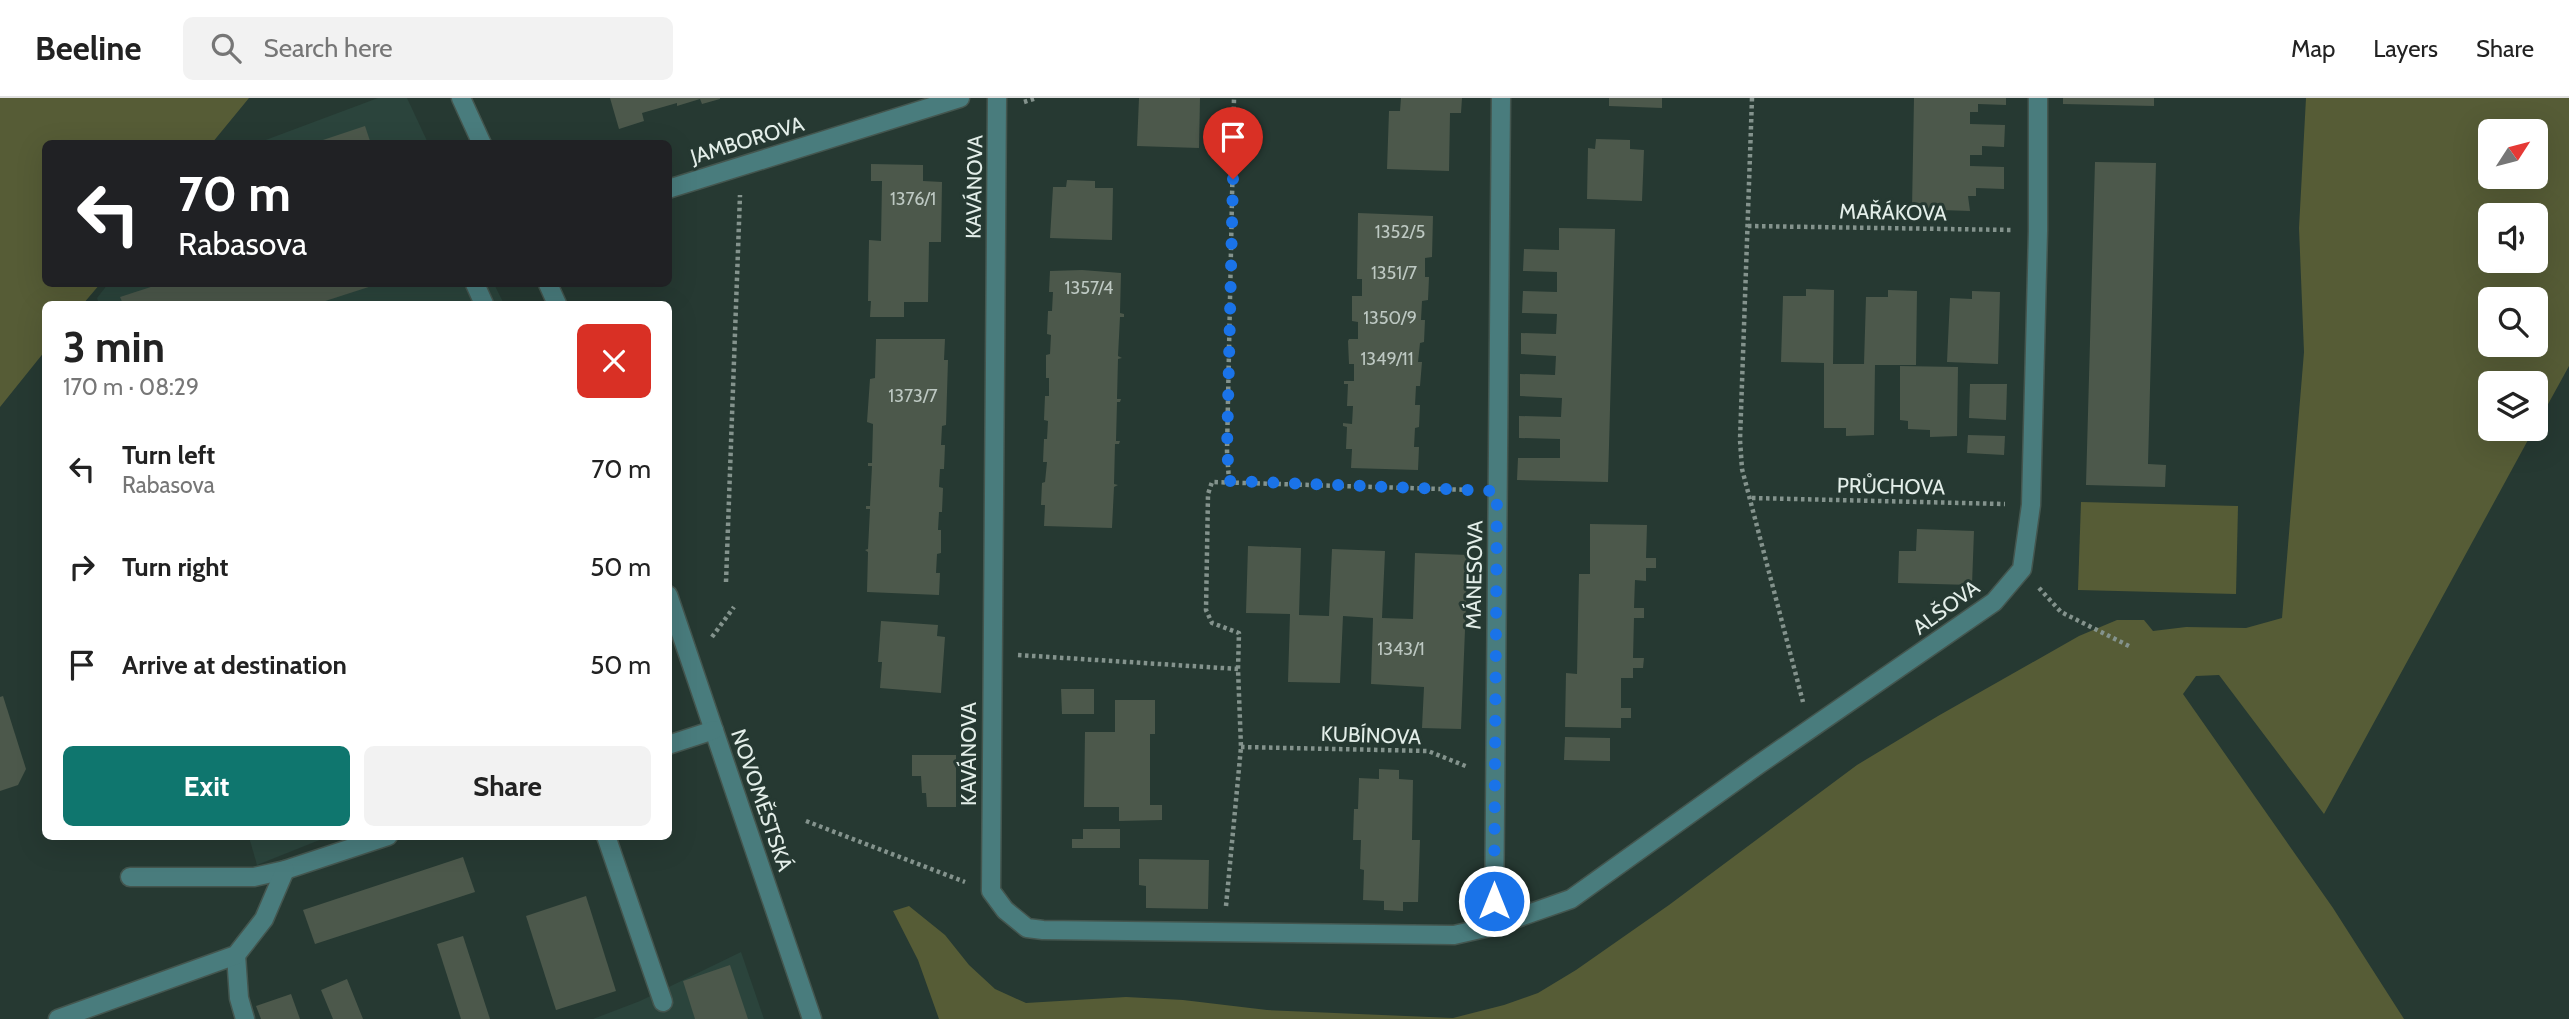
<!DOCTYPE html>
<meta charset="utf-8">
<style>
body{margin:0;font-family:Cabin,sans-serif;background:#f2f2f2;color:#222;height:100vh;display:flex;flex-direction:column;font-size:26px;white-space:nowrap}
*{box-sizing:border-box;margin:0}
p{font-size:23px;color:#767676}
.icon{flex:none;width:38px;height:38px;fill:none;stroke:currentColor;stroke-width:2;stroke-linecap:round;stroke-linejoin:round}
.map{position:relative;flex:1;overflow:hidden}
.details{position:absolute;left:42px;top:203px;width:630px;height:539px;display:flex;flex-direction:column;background:#fff;border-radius:10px;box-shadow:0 7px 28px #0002}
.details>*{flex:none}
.banner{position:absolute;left:42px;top:42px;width:630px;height:147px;border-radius:10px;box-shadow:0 7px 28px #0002;background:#202124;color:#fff;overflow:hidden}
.needle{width:46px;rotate:54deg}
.controls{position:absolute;left:2478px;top:21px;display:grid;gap:14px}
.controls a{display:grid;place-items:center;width:70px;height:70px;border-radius:10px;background:#fff;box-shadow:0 7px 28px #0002;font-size:35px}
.pin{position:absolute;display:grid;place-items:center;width:60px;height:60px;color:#fff;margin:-72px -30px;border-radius:50% 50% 50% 0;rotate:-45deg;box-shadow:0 0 7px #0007}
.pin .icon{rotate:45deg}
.me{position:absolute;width:77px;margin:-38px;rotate:0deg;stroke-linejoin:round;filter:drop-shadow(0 0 5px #0008)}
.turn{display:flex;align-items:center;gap:24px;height:147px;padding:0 21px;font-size:32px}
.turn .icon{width:91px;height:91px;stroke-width:2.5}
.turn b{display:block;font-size:49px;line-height:60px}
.round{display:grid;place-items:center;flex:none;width:74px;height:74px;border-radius:10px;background:#f2f2f2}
.overview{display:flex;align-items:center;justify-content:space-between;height:119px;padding:0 21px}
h1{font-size:42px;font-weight:700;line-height:52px}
.button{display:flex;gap:14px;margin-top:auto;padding:14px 21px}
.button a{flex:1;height:80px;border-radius:10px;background:#0f766e;color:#fff;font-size:28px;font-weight:700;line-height:80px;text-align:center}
.button a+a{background:#f2f2f2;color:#222}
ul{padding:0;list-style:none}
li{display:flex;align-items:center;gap:21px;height:98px;padding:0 21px}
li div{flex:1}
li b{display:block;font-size:26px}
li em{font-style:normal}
header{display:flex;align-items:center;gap:42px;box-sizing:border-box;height:98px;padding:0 35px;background:#fff;border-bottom:2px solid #e0e0e0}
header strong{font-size:33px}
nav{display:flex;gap:38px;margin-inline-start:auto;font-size:24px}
.search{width:490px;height:63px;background:#f2f2f2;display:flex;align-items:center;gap:18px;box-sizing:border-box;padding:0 24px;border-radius:10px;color:#767676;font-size:26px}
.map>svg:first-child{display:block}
.built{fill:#2b443c}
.green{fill:#565c36;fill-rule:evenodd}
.building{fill:#4c584b}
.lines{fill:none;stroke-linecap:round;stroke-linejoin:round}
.minor-casing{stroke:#44564f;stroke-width:21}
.path{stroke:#84938d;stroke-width:4.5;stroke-dasharray:3.5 3.5;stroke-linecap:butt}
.minor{stroke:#497c7d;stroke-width:18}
.route{stroke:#1a73e8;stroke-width:12;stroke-dasharray:0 21.6}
.labels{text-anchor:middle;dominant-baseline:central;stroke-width:6;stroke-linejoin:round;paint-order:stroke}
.number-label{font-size:18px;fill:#bdc8c2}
.street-label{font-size:21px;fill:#e3eee9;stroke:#263932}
</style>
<header>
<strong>Beeline</strong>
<div class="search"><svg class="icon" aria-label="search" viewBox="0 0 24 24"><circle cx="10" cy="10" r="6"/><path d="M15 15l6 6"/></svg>Search here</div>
<nav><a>Map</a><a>Layers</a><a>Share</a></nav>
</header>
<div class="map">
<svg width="2569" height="921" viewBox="0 0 2569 921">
<rect width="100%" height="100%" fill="#263932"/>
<g class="built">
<polygon points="378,0 407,0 428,45 255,46"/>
<polygon points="108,186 494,186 504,206 99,206 97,200"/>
<polygon points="249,739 249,738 327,739 257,767"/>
<polygon points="741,854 764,921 593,921 640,903"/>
</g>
<g class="green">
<polygon points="0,0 249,0 212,45 46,46 46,186 100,186 83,206 46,206 45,253 0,309"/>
<path d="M2306 0H2569V268L2536 328V285H2490V331H2534L2324 716 2219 577 2196 578 2183 596 2333 810 2404 921H939L918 862 893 813 909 808 945 837 969 867 995 891 1026 905 1126 899 1183 902 1267 912 1453 920 1504 907 1538 895 1576 872 1669 807 1857 667 1938 618 2079 538 2117 522H2144L2153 533 2186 529 2246 530 2282 520 2304 254 2299 130ZM2490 33H2536V79H2490ZM2490 117H2536V163H2490ZM2490 201H2536V247H2490Z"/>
<polygon points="2081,404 2238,408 2236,496 2078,492"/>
</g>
<g class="building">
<polygon points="610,0 720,0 720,1 702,6 700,1 677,8 677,5 642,15 644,23 619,31"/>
<polygon points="1139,0 1200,0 1199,50 1137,48"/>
<polygon points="1401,0 1462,0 1461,15 1450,15 1449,73 1387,71 1389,13 1400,13"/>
<polygon points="1609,0 1662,0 1662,10 1609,8"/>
<polygon points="1914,0 2006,0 2006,7 1978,6 1978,14 1970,14 1970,26 2005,27 2004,49 1982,48 1982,57 1970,57 1970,68 2004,69 2004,91 1976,90 1976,98 1968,98 1970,113 1912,111"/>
<polygon points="2063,0 2154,0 2154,8 2063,6"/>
<polygon points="365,28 371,46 314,46 314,45"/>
<polygon points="1596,41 1630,42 1630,51 1644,52 1642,103 1587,101 1588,50 1595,51"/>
<polygon points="2095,64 2156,65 2148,366 2166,367 2165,389 2086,387"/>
<polygon points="871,66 923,67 923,83 942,84 941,144 929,144 928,204 904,204 904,219 870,219 871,203 868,203 869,142 881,143 882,83 871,83"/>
<polygon points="1067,82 1095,83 1095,90 1113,90 1112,142 1050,140 1053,89 1066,89"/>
<polygon points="1358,115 1433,118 1432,159 1425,160 1425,179 1429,179 1428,202 1422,203 1421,222 1425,222 1424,244 1420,245 1418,264 1422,264 1420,288 1416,288 1415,307 1420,307 1419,329 1415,330 1414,349 1419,349 1418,372 1351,370 1352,351 1346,351 1347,329 1343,328 1343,325 1352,326 1353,308 1347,308 1348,286 1344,286 1344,283 1354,283 1354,266 1349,266 1348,243 1349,241 1358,241 1358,224 1352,223 1352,198 1362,198 1362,181 1357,181"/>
<polygon points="1559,130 1615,131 1608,384 1517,382 1518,360 1560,360 1560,341 1519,340 1519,318 1561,319 1562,300 1520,298 1520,276 1555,277 1556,258 1521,256 1521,235 1556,236 1557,216 1522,215 1523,193 1557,194 1557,174 1523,173 1524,151 1559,152"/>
<polygon points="1082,172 1121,175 1120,215 1124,216 1124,219 1120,219 1118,258 1122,260 1118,261 1117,301 1121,301 1120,304 1117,304 1116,343 1120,343 1119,346 1115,346 1114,386 1118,387 1114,389 1112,430 1044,428 1045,407 1041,407 1042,385 1045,384 1047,364 1043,364 1044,341 1047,341 1048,323 1044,322 1045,298 1049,298 1049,280 1046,280 1046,257 1050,256 1051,237 1047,236 1048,213 1052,213 1053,194 1049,194 1050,173"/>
<polygon points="160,186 378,186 316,206 123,206 120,199"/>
<polygon points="1806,191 1834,192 1833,266 1864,266 1866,199 1888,199 1888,192 1917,193 1916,267 1875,267 1874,337 1846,338 1846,330 1824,330 1824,265 1781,264 1783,198 1806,198"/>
<polygon points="1972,193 2000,194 1998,266 1947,264 1950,200 1972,201"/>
<polygon points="876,241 945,241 944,262 948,262 946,327 942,328 941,347 945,347 944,371 940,371 939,389 943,390 942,414 939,414 938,432 941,432 941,455 937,456 936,475 940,475 939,497 867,494 868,454 865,452 868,451 870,411 866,411 866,408 870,408 872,368 868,368 868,365 872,365 873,326 867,324 870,281 875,280"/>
<polygon points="1900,268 1958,269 1957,338 1930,339 1930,332 1908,331 1908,323 1900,322"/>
<polygon points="1970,286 2007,286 2006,322 1969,320"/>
<polygon points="1968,337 2005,338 2004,357 1967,355"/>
<polygon points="1590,426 1647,427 1646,460 1656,460 1656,470 1646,470 1646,483 1635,482 1634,510 1644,510 1644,520 1634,520 1633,560 1644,560 1643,570 1633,570 1633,580 1621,580 1621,610 1631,610 1631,620 1621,620 1621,630 1565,629 1566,575 1577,576 1579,476 1590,476"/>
<polygon points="1917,431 1974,433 1972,487 1898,485 1899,453 1916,453"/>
<polygon points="1248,448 1301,450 1299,517 1329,518 1332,451 1385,453 1382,520 1413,521 1415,455 1468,457 1461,631 1422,630 1424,589 1371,586 1373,520 1343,518 1340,585 1288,584 1290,516 1246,515"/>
<polygon points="881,523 938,527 937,538 945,539 941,595 880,590 882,564 878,564"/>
<polygon points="1061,591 1094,591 1094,616 1062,616"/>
<polygon points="3,598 26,671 18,687 0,693 0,599"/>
<polygon points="1115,602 1155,602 1155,636 1150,636 1150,707 1162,707 1162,722 1119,723 1119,709 1084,709 1085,634 1115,634"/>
<polygon points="1565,639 1610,640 1610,663 1564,662"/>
<polygon points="912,657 956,657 956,709 927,709 926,695 922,695 921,678 912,678"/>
<polygon points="1379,671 1399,672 1399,681 1413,682 1412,742 1420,742 1418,804 1403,804 1403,813 1384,812 1384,803 1363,802 1364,772 1360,771 1361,742 1353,742 1354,711 1358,711 1359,680 1379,681"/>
<polygon points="1083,731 1120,731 1120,750 1072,750 1072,741 1083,741"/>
<polygon points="463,759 475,794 315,846 303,812"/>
<polygon points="1139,761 1209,762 1208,811 1146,810 1146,788 1139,787"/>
<polygon points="586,798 616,893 556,912 526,818"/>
<polygon points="463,838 490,921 461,921 437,846"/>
<polygon points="730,867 748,921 695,921 683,883"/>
<polygon points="347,881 363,921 333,921 321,892"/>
<polygon points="291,896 300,921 261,921 256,908"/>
</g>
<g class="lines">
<defs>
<g id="minor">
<polyline points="461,0 482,46"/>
<polyline points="997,0 991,793 1005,812 1027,830 1043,832 1454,837 1494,828 1571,801 1758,667 1994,504 2022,471 2031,407 2038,133 2038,0"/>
<polyline points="668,91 960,0"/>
<polyline points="475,186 484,206"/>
<polyline points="548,186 557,206"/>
<polyline points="668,497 812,921"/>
<polyline points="668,647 714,632"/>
<polyline points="606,738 663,904"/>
<polyline points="130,779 254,779 285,772 388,738"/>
<polyline points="1494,828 1501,0"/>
<polyline points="236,857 239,900 245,921"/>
<polyline points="58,921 236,857 264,821 285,772"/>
</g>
</defs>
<use href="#minor" class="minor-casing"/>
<g class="path">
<polyline points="1752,0 1740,342 1742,371 1803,604"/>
<polyline points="1024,4 1037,0"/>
<polyline points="1748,128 2012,132"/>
<polyline points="1229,383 1227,353 1234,0"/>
<polyline points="1752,400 2005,406"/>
<polyline points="726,484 740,97"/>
<polyline points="2039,490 2061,514 2131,549"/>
<polyline points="712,539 734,509"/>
<polyline points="1018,557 1238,571"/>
<polyline points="1241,649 1428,653 1468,669"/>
<polyline points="806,723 965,784"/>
<polyline points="1226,808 1241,649 1238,571 1239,535 1212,525 1206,512 1208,396 1212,384 1472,392"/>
</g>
<use href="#minor" class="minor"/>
</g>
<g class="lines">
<polyline class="route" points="1233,81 1227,353 1230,383 1497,393 1494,803"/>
</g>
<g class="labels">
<g class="number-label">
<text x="913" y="101">1376/1</text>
<text x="1400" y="134">1352/5</text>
<text x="1394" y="175">1351/7</text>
<text x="1089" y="190">1357/4</text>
<text x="1390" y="220">1350/9</text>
<text x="1387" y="261">1349/11</text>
<text x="913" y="298">1373/7</text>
<text x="1401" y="551">1343/1</text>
</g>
<g class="street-label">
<text transform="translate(747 42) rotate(-17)">JAMBOROVA</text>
<text transform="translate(974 89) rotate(-89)">KAVÁNOVA</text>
<text transform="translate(1893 114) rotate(1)">MAŘÁKOVA</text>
<text transform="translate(1891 388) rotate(1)">PRŮCHOVA</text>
<text transform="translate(1474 477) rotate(-89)">MÁNESOVA</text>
<text transform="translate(1946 509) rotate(-36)">ALŠOVA</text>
<text transform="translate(1371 637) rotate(2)">KUBÍNOVA</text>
<text transform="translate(968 656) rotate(-90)">KAVÁNOVA</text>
<text transform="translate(762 702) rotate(71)">NOVOMĚSTSKÁ</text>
</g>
</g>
</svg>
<div class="controls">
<a><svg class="needle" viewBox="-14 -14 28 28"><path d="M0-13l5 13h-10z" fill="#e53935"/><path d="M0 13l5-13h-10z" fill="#767676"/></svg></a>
<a><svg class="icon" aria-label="sound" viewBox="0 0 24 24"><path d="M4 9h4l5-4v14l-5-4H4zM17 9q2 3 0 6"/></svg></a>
<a><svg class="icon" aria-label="search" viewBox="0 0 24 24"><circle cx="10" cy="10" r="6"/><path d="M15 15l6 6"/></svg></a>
<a><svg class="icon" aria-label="layers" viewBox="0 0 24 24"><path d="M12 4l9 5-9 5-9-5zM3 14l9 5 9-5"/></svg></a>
</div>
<div class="pin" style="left:1233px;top:81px;background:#d93025"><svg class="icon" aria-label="arrive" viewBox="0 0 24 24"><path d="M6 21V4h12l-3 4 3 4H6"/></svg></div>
<svg class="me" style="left:1494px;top:803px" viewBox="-20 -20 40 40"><circle r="17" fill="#1a73e8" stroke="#fff" stroke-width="3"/><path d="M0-11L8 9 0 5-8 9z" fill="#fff"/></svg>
<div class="banner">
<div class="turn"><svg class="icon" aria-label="left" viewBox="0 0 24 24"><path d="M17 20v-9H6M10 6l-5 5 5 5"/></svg><div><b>70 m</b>Rabasova</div></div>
</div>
<section class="details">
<div class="overview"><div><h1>3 min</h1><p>170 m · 08:29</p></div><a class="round" style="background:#d93025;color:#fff"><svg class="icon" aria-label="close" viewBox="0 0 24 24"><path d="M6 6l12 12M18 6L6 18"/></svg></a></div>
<ul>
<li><svg class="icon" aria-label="left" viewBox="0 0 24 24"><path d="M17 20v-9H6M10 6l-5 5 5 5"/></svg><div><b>Turn left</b><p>Rabasova</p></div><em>70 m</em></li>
<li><svg class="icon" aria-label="right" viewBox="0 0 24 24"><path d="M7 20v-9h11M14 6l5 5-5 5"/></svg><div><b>Turn right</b></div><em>50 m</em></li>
<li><svg class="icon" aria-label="arrive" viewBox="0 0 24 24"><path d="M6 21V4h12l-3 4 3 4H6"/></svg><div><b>Arrive at destination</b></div><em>50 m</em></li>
</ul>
<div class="button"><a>Exit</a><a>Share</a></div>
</section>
</div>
